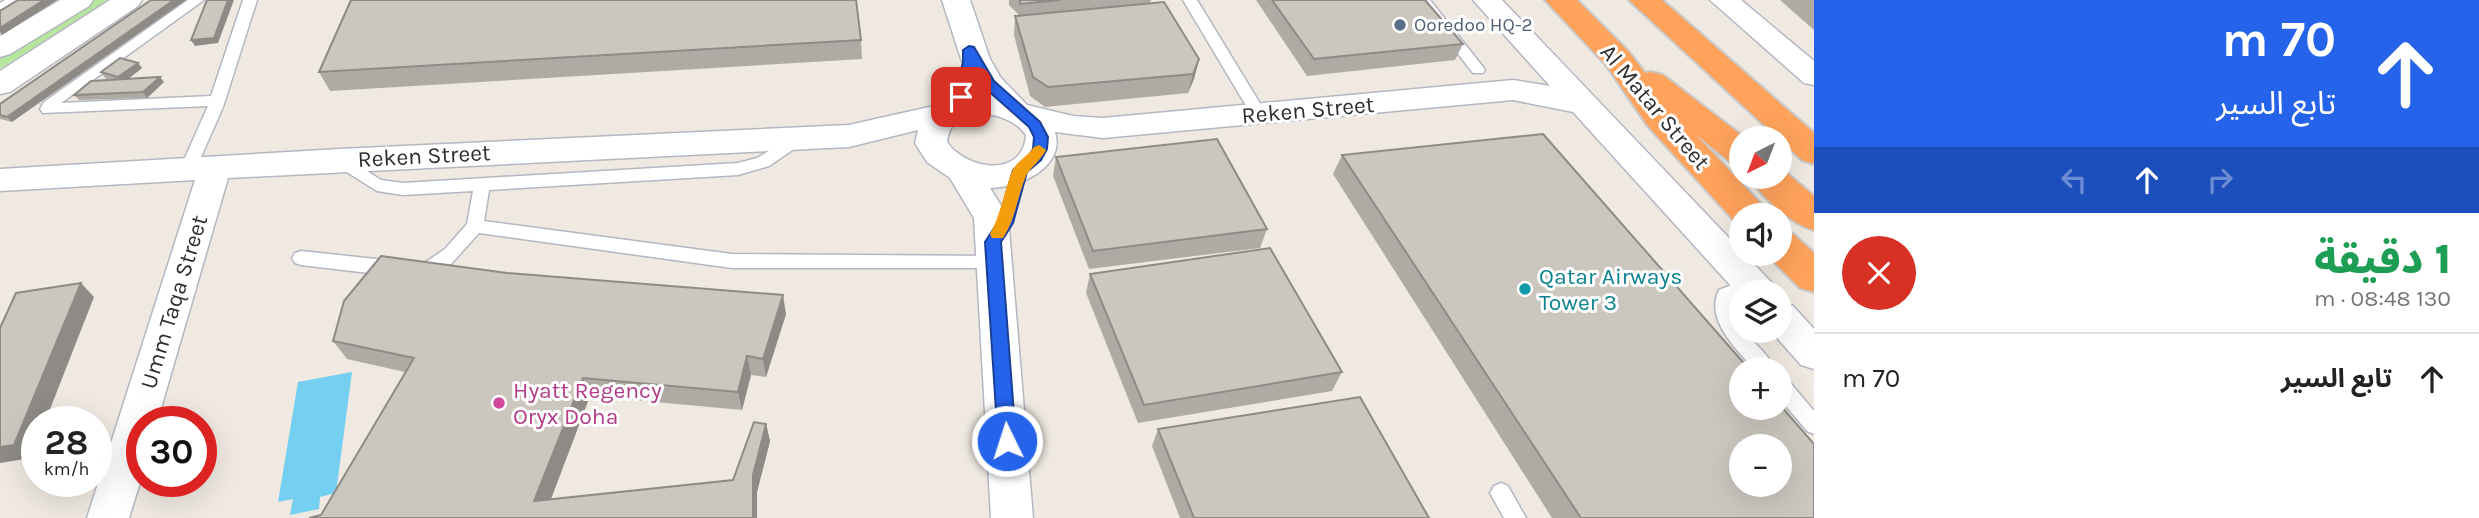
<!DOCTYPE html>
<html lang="ar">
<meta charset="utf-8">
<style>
body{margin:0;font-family:Karla,"Noto Sans Arabic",sans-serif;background:#f2f2f2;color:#222;direction:rtl;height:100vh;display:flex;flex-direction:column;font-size:26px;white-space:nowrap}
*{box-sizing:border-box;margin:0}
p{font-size:23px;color:#767676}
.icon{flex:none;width:38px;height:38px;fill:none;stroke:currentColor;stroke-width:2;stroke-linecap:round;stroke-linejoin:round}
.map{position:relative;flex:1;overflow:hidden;direction:ltr}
.sheet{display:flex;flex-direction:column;background:#fff;width:665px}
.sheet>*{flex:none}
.guide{background:#2563eb;color:#fff;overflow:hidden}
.needle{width:46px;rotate:222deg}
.tools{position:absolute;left:1729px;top:126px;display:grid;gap:14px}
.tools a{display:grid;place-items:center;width:63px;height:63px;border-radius:50%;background:#fff;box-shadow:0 7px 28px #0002;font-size:35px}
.speed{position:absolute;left:21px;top:406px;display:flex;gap:14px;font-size:35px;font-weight:700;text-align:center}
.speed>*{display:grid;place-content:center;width:91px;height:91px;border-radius:50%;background:#fff;box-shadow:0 7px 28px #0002;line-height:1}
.speed small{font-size:18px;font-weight:400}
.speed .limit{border:10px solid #d22;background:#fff;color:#111}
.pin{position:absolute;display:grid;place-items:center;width:60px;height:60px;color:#fff;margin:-30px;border-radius:14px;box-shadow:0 4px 10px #0006}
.me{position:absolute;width:77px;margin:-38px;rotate:356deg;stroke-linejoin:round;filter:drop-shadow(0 0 5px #0008)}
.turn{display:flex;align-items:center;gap:24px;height:147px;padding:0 28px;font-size:32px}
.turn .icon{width:91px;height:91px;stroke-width:2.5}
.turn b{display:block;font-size:49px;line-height:60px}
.lanes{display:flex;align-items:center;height:66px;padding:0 28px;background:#0003;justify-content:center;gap:35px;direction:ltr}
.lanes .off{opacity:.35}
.round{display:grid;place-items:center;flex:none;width:74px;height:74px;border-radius:37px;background:#f2f2f2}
.summary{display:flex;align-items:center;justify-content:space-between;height:119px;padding:0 28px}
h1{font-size:42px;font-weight:800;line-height:52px;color:#1e9e55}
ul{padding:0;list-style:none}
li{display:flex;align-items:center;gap:21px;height:91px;padding:0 28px;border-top:2px solid #e0e0e0}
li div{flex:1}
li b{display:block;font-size:26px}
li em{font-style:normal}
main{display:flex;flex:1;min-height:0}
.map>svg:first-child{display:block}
.green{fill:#b6e59e}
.water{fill:#75cff0}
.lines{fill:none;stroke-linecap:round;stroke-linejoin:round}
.lane-casing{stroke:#b4b7c1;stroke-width:3}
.street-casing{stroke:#b4b7c1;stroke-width:3}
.highway-casing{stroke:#c9c9c9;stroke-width:4}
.lane{fill:#fff;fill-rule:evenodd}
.street{fill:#fff;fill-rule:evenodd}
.highway{fill:#ffa35c;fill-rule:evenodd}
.wall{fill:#afaba4}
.shaded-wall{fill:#8e8b86}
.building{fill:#cbc7bf;stroke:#8e8b86;stroke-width:2;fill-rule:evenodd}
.route{fill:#2563eb;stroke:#184099;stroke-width:2}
.slow{fill:#f59e0b}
.service-dot{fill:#5c6f8a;stroke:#fff;stroke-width:2.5}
.culture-dot{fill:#0f9aa8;stroke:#fff;stroke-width:2.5}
.hotel-dot{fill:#d1479c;stroke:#fff;stroke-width:2.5}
.labels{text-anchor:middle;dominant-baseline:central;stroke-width:6;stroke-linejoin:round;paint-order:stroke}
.far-service-label{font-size:19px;fill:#4e5e75;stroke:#fff;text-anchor:start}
.street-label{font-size:23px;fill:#2e2e2e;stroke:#fff}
.culture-label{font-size:23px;fill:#0d838f;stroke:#fff;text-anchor:start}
.hotel-label{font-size:23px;fill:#b23c85;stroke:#fff;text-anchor:start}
</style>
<main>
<section class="sheet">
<div class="guide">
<div class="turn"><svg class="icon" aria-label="ahead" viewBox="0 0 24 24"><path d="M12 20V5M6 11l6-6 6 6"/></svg><div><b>70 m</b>تابع السير</div></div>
<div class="lanes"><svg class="icon off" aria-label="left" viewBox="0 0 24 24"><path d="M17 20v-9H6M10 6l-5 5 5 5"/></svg><svg class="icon" aria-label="ahead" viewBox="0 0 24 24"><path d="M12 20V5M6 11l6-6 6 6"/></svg><svg class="icon off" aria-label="right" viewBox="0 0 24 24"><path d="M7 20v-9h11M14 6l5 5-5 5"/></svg></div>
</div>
<div class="summary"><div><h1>1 دقيقة</h1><p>130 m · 08:48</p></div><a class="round" style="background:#d93025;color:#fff"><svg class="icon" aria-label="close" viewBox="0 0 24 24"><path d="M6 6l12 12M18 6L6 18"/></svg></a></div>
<ul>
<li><svg class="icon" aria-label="ahead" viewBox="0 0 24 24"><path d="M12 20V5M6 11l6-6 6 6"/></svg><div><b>تابع السير</b></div><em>70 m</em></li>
</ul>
</section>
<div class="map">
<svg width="1814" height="518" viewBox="0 0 1814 518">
<rect width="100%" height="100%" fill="#efe9e1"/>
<polygon class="green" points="93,0 108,0 0,69 0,58"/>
<polygon class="water" points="352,372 336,493 320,497 319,509 290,515 293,499 278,502 298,382"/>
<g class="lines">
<defs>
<g id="lane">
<polygon points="5,0 22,0 0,13 0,3"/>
<polygon points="188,0 204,0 61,103 211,96 243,0 257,0 223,107 194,173 188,175 180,169 208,106 43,113 40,109 44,102"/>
<polygon points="1183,0 1197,0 1267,115 1264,119 1254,119"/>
<polygon points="1416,0 1430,0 1483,67 1485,70 1483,73 1473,73"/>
<polygon points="798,133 806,138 804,142 769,166 738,175 489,190 484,221 732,254 994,256 1000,258 1003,263 1000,268 732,268 479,233 451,264 420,279 301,265 295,263 292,258 295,253 301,251 423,264 445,249 467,224 473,191 403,195 377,191 334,164 332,160 334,156 340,154 381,180 403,183 738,163 757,158"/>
<path d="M1751 277 1757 279 1760 284 1757 289 1741 292V296L1734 299C1731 333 1763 342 1775 369H1754C1737 350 1704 319 1719 290Z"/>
<polygon points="1780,377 1787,379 1814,411 1814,434 1807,431 1780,399"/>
<polygon points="1501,483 1508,486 1526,518 1504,518 1490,493 1494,486"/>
</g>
<g id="street">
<polygon points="60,0 93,0 89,6 10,54 0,57 0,36"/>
<polygon points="110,0 142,0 138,6 10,92 0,94 0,71"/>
<path d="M942 0H970L990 59 1001 78 1027 105 1073 116 1103 118 1513 80 1550 86 1473 0H1502L1771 282 1776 292H1741V297L1573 112 1513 100 1103 138 1055 132C1066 168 1018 188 990 188L1008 217 1033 518H991L974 218 950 178 927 162 915 143 918 130 849 147 228 178 157 422H142V476L129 518H87L195 180 0 191V169L340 149 849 125 938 105 968 95 982 94 961 59ZM973 114C992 112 1015 119 1026 135 1023 179 966 170 947 142 949 125 957 119 973 114Z"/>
<polygon points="1710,0 1741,0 1814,61 1814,85 1804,83"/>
<polygon points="1780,302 1793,306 1814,329 1814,369 1801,365 1771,331 1780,331"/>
</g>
<g id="highway">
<polygon points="1545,0 1577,0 1629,52 1645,73 1651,72 1663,75 1745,138 1741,138 1741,165 1729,161 1695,134 1763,206 1768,215 1741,215 1741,226 1737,224 1648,126 1607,66"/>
<polygon points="1629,0 1662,0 1814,133 1814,164 1802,160"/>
<path d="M1781 168 1814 196V230C1791 224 1762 198 1750 177H1780Z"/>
<polygon points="1780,230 1793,234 1814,253 1814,292 1800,288 1766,254 1780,254"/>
</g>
</defs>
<use href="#lane" class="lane-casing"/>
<use href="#street" class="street-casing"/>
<use href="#highway" class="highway-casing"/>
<use href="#lane" class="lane"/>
<use href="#street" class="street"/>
<use href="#highway" class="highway"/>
</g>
<g class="wall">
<polygon points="1009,0 1151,0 1150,3 1199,59 1194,79 1188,93 1045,107 1030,96 1014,35 1015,16 1018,15 1018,14 1009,5"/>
<polygon points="1256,0 1425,0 1463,44 1455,60 1307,76"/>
<polygon points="1780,0 1814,0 1814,30"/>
<polygon points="861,40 862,59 330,91 319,72"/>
<polygon points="138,63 142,68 129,78 164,82 147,98 79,100 74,95 110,80 105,78 101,72"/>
<polygon points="0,104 12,122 0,119"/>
<polygon points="1342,155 1814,518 1552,518 1333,174"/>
<polygon points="1056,157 1267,229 1260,248 1089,269 1053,176"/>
<polygon points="1090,274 1342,372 1332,391 1138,423 1086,293"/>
<polygon points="786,314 766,377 751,375 742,410 590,396 551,499 733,480 766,424 770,441 757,492 321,515 405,372 347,359 333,341"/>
<polygon points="1158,429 1429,518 1180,518 1152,446"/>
</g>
<g class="shaded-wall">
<polygon points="44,0 57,0 2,35 0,32 0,28"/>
<polygon points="174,0 186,0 12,122 7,117"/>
<polygon points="228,0 234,0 218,43 195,46 191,40"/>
<polygon points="1199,59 1194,79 1188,93 1193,74"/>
<polygon points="138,63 142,68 123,83 118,77"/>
<polygon points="160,77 164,82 147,98 143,92"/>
<polygon points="81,283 94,297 45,422 37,422 37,443 31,458 0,463 0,447"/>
<polygon points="783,295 786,314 766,377 763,359"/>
<polygon points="747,356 751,375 742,410 738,392"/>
<polygon points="583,378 590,396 544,517 534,501"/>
<polygon points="766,424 770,441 757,492 757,518 753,518 753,475"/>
</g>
<g class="building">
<polygon points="18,0 44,0 0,28 0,11"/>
<polygon points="151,0 174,0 7,117 0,115 0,104"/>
<polygon points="207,0 228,0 214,38 191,40"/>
<polygon points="351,0 856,0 861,40 319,72"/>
<polygon points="1020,0 1060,0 1020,4"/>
<polygon points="1272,0 1425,0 1463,44 1314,59"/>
<polygon points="1164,2 1199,59 1193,74 1048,87 1033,77 1015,16"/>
<polygon points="120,58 138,63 118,77 101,72"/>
<polygon points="160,77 143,92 74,95 91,81"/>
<path d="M1543 134 1749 369H1741V408H1780V405L1814 444V518H1581L1342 155ZM1741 446H1780V485H1741Z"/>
<polygon points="1217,139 1267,229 1093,251 1056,157"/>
<polygon points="1270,248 1342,372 1144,405 1090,274"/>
<polygon points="381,256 507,273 783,295 763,359 747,356 738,392 583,378 534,501 733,480 754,422 766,424 753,475 753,518 309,518 321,515 414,358 333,341 344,301"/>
<polygon points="81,283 14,445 0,447 0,328 16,293"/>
<polygon points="1360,397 1429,518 1194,518 1158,429"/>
</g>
<polygon class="route" points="969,46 974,47 994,81 1040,122 1048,137 1047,149 1041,160 1027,172 1013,223 1001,242 1016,441 1013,447 1007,449 1000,447 998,441 985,242 998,222 1013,170 1028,157 1033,149 1034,137 1029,127 984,87 974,71 968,97 966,101 956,101 954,97 963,62 963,50"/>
<path class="slow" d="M1039 145 1046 150C1041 160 1029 169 1026 176 1017 197 1016 218 1003 238H992L990 234C1001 214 1004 192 1012 171 1016 162 1028 156 1034 147Z"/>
<circle class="service-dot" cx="1400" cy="25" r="7"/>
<circle class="culture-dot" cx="1525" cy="289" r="7"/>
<circle class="hotel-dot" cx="499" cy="403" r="7"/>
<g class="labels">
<g class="far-service-label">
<text x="1414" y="25">Ooredoo HQ-2</text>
</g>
<g class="street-label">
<text transform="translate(1655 107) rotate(50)">Al Matar Street</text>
<text transform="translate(1308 110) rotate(-5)">Reken Street</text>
<text transform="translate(424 156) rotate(-3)">Reken Street</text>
<text transform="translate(174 302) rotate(-73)">Umm Taqa Street</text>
</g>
<g class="culture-label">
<text x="1539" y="276">Qatar Airways<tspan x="1539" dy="26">Tower 3</tspan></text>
</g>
<g class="hotel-label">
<text x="513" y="390">Hyatt Regency<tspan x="513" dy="26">Oryx Doha</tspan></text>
</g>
</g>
</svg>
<div class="tools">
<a><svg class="needle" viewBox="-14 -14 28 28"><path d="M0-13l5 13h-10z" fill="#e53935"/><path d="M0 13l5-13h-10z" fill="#767676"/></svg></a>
<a><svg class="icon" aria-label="sound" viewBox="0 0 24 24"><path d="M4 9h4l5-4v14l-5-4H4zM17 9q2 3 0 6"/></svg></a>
<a><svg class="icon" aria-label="layers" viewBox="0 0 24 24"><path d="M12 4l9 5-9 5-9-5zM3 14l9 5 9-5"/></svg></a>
<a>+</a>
<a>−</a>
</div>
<div class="speed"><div>28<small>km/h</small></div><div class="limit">30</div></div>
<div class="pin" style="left:961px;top:97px;background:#d93025"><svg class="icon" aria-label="arrive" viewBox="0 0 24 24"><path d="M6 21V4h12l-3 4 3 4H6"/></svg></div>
<svg class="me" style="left:1007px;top:441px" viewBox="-20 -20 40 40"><circle r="17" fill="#2563eb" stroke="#fff" stroke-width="3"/><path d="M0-11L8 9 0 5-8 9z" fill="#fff"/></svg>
</div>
</main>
